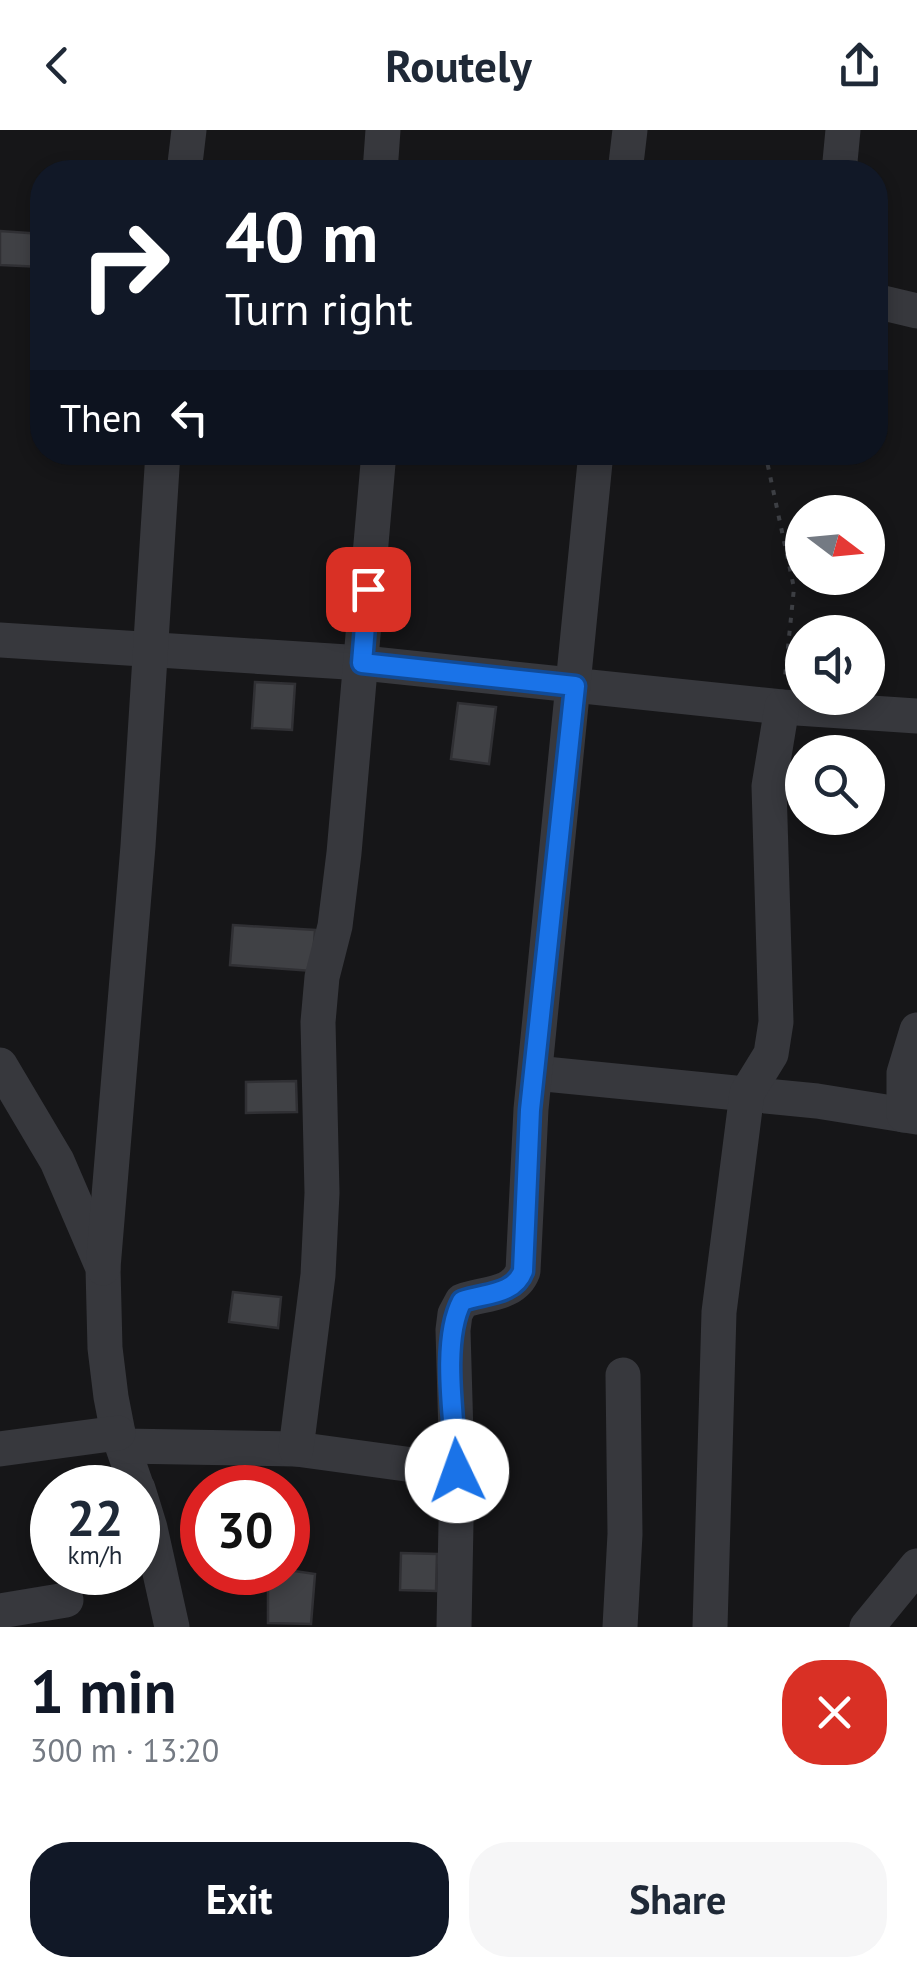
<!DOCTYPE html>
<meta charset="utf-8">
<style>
body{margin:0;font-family:"PT Sans",sans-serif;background:#f6f6f7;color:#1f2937;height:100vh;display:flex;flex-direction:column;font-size:38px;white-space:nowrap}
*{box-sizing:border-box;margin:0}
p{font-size:32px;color:#747a83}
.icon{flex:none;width:55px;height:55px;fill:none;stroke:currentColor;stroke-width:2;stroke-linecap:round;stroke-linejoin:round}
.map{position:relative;height:1497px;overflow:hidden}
.details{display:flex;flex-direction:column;background:#fff;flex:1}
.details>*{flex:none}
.guide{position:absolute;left:30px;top:30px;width:858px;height:305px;border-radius:40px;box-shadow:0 5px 15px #0003;background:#111827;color:#fff;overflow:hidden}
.needle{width:65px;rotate:106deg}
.controls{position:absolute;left:785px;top:365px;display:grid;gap:20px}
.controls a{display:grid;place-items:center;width:100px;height:100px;border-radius:50%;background:#fff;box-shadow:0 5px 15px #0003;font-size:50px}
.speed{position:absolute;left:30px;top:1335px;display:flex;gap:20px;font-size:50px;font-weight:700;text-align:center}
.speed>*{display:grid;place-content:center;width:130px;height:130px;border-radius:50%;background:#fff;box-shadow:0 5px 15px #0003;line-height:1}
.speed small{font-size:25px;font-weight:400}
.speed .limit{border:15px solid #d22;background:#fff;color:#111}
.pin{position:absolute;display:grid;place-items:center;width:85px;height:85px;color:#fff;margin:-42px;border-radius:20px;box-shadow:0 5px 15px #0006}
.me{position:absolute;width:110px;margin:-55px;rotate:357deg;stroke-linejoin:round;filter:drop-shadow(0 0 8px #0008)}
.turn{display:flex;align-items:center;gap:35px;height:210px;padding:0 30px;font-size:45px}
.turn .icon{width:130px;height:130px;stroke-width:2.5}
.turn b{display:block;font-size:70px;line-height:85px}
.then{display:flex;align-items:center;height:95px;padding:0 30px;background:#0003;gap:20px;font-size:38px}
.round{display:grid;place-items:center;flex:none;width:105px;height:105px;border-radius:40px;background:#f6f6f7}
.overview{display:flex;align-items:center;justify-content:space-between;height:170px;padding:0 30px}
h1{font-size:60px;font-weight:600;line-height:75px;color:#111827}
.action{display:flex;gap:20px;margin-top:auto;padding:20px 30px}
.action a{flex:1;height:115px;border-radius:40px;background:#111827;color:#fff;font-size:40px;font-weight:600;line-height:115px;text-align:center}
.action a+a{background:#f6f6f7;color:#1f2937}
header{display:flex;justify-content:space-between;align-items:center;height:130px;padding:0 30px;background:#fff;font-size:45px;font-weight:600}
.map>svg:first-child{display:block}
.building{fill:#404145;stroke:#303034;stroke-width:2.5}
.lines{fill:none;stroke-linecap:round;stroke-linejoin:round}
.path{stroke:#3d3f44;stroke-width:4;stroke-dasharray:5 8;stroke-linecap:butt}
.minor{stroke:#37383d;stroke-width:35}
.route-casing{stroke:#114b97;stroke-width:25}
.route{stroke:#1a73e8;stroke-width:18}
</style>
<header><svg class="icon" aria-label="back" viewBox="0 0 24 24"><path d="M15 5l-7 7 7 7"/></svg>Routely<svg class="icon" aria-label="share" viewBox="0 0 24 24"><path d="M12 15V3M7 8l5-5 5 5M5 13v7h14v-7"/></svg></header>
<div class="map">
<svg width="917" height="1497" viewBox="0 0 917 1497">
<rect width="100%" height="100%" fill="#161618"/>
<g class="building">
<polygon points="0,101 42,104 42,137 0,135"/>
<polygon points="255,552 295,554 292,600 252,598"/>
<polygon points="458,573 496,577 489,634 451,629"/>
<polygon points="233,795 315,800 312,841 230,835"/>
<polygon points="296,951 297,982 246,983 246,952"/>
<polygon points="233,1162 281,1167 278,1198 229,1192"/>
<polygon points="401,1423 437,1424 436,1461 400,1460"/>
<polygon points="288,1440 315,1444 311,1494 268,1493 268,1442"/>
</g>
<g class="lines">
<polyline class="path" points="765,322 794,458 785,547"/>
<g class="minor">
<polyline points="184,42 189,0"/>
<polyline points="380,42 383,0"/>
<polyline points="625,42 630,0"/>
<polyline points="839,42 843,0"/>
<polyline points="875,171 917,181"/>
<polyline points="0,510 363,533 782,577 917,586"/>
<polyline points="0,935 57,1031 103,1138 105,1218 111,1267 118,1303 137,1358"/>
<polyline points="535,943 817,971 917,987"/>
<polyline points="904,985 904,943 917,900"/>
<polyline points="103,1138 138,716 163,322"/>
<polyline points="123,1316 296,1319 457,1341"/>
<polyline points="0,1319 118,1303"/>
<polyline points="296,1319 318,1145 322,1063 318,892 322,847 335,796 344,723 379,322"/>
<polyline points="138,1359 150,1398 172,1497"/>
<polyline points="0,1481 66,1470"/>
<path d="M454 1497 457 1341 453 1200 455 1184 462 1171C485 1163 514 1165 523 1141L531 979 596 322"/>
<polyline points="620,1497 625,1404 623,1245"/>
<polyline points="710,1497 719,1182 747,963 771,924 776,892 769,656 782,577"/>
<polyline points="867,1497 917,1436"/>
</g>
</g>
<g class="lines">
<defs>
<path id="route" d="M368 459 362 533 575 556 530 980 523 1141C514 1165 485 1163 462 1171 440 1212 455 1294 457 1341"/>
</defs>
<use href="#route" class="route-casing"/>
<use href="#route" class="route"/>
</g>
</svg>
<div class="controls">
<a><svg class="needle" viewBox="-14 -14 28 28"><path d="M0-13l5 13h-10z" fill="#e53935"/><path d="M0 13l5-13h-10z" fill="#747a83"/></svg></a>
<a><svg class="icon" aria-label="sound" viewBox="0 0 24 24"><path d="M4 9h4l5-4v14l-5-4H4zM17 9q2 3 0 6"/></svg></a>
<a><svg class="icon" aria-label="search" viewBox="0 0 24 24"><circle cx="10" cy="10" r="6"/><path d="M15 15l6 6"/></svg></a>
</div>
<div class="speed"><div>22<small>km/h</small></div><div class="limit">30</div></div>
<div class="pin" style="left:368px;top:459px;background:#d93025"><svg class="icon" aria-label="arrive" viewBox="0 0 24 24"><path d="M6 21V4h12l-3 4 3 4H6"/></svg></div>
<svg class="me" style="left:457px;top:1341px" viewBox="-20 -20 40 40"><circle r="19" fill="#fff"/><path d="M0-13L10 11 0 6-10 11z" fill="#1a73e8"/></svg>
<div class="guide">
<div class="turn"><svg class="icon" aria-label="right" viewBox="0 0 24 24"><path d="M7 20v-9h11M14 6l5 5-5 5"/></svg><div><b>40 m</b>Turn right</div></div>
<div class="then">Then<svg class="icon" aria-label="left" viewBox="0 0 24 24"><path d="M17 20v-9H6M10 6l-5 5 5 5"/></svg></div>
</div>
</div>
<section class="details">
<div class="overview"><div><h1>1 min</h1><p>300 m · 13:20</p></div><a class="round" style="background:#d93025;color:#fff"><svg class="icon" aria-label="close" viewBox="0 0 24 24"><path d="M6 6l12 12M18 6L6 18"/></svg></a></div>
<div class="action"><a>Exit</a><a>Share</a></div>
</section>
